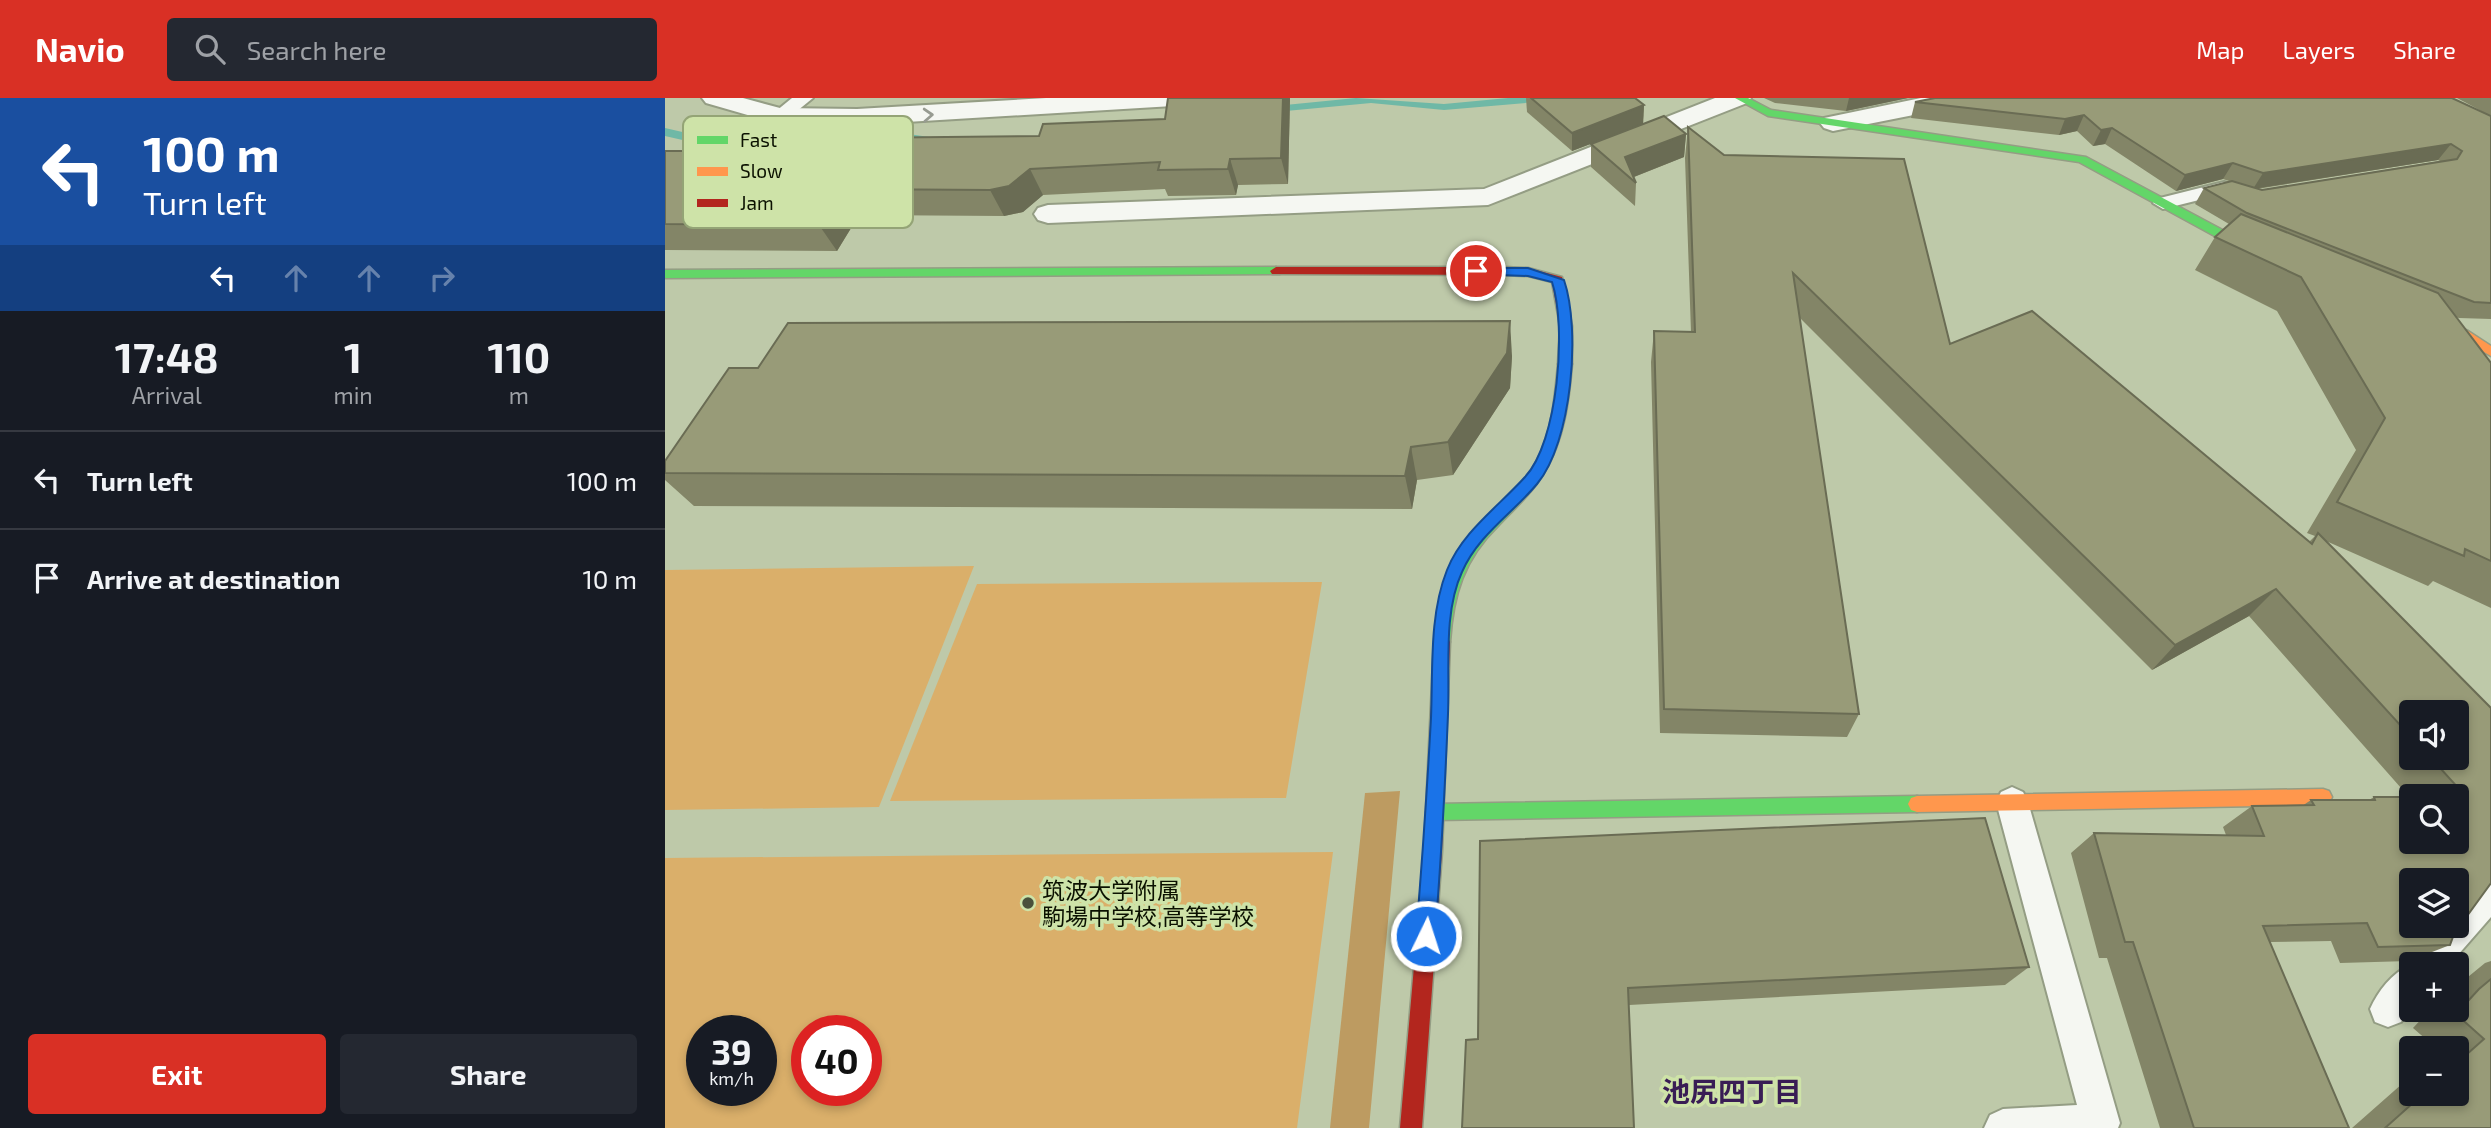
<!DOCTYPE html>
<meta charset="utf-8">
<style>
body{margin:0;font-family:"Exo 2","Noto Sans JP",sans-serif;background:#242831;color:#f1f3f6;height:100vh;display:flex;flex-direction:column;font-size:26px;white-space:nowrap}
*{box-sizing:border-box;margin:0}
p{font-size:23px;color:#9ea1a6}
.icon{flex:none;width:38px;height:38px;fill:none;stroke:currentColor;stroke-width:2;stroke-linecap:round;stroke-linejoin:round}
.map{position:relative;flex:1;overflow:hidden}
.side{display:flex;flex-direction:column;background:#171b24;width:665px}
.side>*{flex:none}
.guide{background:#1a4fa0;color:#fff;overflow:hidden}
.fabs{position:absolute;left:1734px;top:602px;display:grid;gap:14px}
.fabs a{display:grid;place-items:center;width:70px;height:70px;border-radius:7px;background:#171b24;box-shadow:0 4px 10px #0003;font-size:35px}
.speed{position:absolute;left:21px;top:917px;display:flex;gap:14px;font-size:35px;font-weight:700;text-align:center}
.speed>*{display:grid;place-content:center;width:91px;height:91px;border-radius:50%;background:#171b24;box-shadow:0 4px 10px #0003;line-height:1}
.speed small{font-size:18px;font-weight:400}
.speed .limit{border:10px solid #d22;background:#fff;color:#111}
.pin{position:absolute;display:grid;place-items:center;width:60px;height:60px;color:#fff;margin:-30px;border:4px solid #fff;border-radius:50%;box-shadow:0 2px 7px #0007}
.me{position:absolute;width:77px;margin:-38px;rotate:4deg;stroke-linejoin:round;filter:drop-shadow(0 0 5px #0008)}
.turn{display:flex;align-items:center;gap:24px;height:147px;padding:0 28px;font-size:32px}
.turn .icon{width:91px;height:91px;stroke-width:2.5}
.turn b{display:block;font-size:49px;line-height:60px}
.lanes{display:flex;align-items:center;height:66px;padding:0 28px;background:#0003;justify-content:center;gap:35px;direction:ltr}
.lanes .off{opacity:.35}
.eta{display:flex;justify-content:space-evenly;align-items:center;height:119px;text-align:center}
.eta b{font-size:42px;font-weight:700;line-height:49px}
.primary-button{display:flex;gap:14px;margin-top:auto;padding:14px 28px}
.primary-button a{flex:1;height:80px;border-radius:7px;background:#d93025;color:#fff;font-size:28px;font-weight:700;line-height:80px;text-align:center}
.primary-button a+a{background:#242831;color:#f1f3f6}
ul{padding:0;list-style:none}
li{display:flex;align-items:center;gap:21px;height:98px;padding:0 28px;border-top:2px solid #363941}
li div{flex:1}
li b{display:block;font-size:26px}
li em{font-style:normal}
header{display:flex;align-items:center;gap:42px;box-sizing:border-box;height:98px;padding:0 35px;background:#d93025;color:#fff}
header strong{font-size:33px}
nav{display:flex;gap:38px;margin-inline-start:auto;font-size:24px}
.search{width:490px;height:63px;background:#242831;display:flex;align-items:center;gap:18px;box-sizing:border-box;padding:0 24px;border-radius:7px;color:#9ea1a6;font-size:26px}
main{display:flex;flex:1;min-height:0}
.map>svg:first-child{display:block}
.green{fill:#daaf6a;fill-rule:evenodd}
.forest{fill:#bd9b61}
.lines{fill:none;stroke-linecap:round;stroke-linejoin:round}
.stream{fill:#6fb8a6;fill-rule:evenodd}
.lane-casing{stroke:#949d84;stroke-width:4}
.street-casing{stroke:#949d84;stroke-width:4}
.fast-casing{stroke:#949d84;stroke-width:3}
.slow-casing{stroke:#949d84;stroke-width:3}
.jam-casing{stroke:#949d84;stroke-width:3}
.lane{fill:#f5f7f2;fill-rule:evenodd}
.street{fill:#f5f7f2;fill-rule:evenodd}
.fast{fill:#63d668;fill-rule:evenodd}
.slow{fill:#ff974d;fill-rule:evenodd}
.jam{fill:#b3261e;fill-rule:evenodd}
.wall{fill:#838567;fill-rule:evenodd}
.shaded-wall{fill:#6a6c54}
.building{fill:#989b78;stroke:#6a6c54;stroke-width:2;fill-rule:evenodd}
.oneway{stroke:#979b91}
.route{fill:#1a73e8;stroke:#114b97;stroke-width:2}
.poi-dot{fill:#4a513b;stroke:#cee3a8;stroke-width:2.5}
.labels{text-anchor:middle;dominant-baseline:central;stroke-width:7;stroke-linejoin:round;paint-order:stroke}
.poi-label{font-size:23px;fill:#0b1100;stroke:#cee3a8;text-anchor:start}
.near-neighbourhood-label{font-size:28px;font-weight:bold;fill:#391d55;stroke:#cee3a8}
.key{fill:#cee3a8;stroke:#94a476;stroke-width:2}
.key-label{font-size:19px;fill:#0b1100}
</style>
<header>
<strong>Navio</strong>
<div class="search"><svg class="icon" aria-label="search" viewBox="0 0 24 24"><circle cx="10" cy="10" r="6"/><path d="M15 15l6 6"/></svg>Search here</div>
<nav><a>Map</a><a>Layers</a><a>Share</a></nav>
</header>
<main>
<section class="side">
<div class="guide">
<div class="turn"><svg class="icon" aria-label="left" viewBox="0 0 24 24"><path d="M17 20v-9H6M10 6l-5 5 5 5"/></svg><div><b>100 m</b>Turn left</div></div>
<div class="lanes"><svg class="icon" aria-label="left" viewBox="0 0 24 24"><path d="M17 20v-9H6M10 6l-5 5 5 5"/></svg><svg class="icon off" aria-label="ahead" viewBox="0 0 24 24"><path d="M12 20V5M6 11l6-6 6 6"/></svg><svg class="icon off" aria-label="ahead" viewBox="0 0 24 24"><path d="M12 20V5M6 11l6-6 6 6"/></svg><svg class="icon off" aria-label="right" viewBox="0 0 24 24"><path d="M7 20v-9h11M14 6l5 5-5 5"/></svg></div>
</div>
<div class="eta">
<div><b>17:48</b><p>Arrival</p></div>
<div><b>1</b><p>min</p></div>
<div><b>110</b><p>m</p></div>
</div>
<ul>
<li><svg class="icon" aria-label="left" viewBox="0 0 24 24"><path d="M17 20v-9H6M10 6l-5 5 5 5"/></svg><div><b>Turn left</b></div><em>100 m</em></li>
<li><svg class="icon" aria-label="arrive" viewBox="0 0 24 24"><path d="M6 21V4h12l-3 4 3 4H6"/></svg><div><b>Arrive at destination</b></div><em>10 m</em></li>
</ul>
<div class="primary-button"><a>Exit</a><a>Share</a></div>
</section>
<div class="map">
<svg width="1826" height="1030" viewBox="0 0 1826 1030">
<rect width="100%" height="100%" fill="#bec9a9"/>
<g class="green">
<polygon points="309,468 214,709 0,712 0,472"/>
<polygon points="657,484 621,700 225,703 312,486"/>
<path d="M668 754 632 1030H0V760ZM37 933H96V992H37ZM142 933H201V992H142Z"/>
</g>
<polygon class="forest" points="735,693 704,1030 665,1030 700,695"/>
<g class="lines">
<g class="stream">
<polygon points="691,0 779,6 843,0 889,0 883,3 779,12 706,5 601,15 595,12 601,9"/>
<polygon points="0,30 61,44 63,47 57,51 0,38"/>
<polygon points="230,34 264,39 270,43 264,47 230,42 164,49 158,45 164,41"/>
</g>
<defs>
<g id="lane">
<polygon points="127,0 148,0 121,22 107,22 105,18"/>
<polygon points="1559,84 1580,91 1583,95 1573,101 1558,96 1498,111 1488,105 1491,101"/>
<polygon points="1347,689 1358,694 1363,704 1455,1025 1453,1030 1319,1030 1325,1017 1338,1011 1412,1007 1331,704 1336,694"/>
<path d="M1826 778V819L1785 866H1746V910L1736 924 1723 929 1710 924 1705 911C1713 893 1727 875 1745 867L1750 854 1773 828H1792V807L1814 782Z"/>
</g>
<g id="street">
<polygon points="37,0 78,0 115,10 192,11 381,0 521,0 517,5 508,8 192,27 114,26 41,5"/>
<polygon points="1050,0 1086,0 1082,5 823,107 383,125 373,122 369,116 373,110 383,107 819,91"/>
<polygon points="1256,0 1307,0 1303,5 1294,8 1168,33 1159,30 1155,25 1159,20"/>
</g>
<g id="fast">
<polygon points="1070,0 1083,0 1106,12 1421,59 1565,136 1606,155 1604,158 1596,158 1557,142 1414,64 1103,18"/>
<polygon points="611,169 617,173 615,176 0,180 0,172"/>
<path d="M900 261 907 266C904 303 899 342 879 375 867 395 849 411 833 428 799 461 788 497 785 544L783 549 777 551 771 549 769 544C773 494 787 454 823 418 840 402 858 386 870 366 887 336 890 300 893 266Z"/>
<polygon points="1252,698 1258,700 1261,706 1258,712 1252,714 770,722 764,720 761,714 764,708 770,706"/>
</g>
<g id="slow">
<polygon points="1763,217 1803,233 1826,248 1826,258 1793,239 1759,224 1759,218"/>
<polygon points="1658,691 1664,693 1667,699 1664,705 1658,707 1252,714 1246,712 1243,706 1246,700 1252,698"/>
</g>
<g id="jam">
<polygon points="611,169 837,169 863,170 897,179 907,228 907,266 900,271 893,266 895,228 887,184 863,178 837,177 607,176 605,173"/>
<polygon points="777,537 783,539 785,544 777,753 757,1030 735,1030 759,753 769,544 771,539"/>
</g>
</defs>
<use href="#lane" class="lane-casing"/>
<use href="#street" class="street-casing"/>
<use href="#fast" class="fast-casing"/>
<use href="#slow" class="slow-casing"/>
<use href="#jam" class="jam-casing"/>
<use href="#lane" class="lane"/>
<use href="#street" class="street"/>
<use href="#fast" class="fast"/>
<use href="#slow" class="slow"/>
<use href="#jam" class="jam"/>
</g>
<g class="wall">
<polygon points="503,0 625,0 623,86 573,87 571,97 503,98 500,91 378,97 358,114 339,118 194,117 172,153 0,152 0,53 24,53 185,40 374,38 500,21"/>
<polygon points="861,0 970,0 979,7 978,26 907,53 862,14"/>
<polygon points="1099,0 1243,0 1181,13 1110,5"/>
<path d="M1792 0H1826V221L1794 220 1791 219 1826 265V510L1768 483 1763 488 1661 443 1826 610 1789 836 1785 847 1744 863 1675 865 1666 843 1605 844 1684 1030H1495L1442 860H1434L1406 755 1429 735 1561 737 1558 729 1587 708H1637L1646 702H1704L1709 699H1744L1584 518 1487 572 1134 219 1194 616 1182 639 995 635 986 264 989 233 1026 234 1020 60 1023 29 1285 246 1644 444 1650 438 1642 435 1691 352 1612 213 1530 172 1550 139 1564 126 1530 106 1539 90 1564 83 1558 81 1511 93 1440 46 1428 48 1412 33 1394 37 1246 20 1250 4 1824 17ZM1773 62 1775 63 1597 92 1592 91ZM1746 614 1792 660H1746ZM1746 698H1792L1746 744Z"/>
<polygon points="1021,36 1019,59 969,79 971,85 970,108 926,69 926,46"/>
<polygon points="847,258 845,290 788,377 752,382 747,411 29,408 0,382 0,363"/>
<polygon points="815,743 1364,869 1340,887 964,907"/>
<polygon points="1826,863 1826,1030 1687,1030 1746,978 1746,996 1792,996 1792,950 1771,950 1748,930 1765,912 1792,912 1792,888 1820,865"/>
</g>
<g class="shaded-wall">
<polygon points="618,0 625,0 623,86 616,60"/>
<polygon points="1184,0 1243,0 1181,13"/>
<polygon points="979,7 978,26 907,53 907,35"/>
<polygon points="1419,17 1412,33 1394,37 1400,21"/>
<polygon points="1447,30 1440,46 1428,48 1436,32"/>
<polygon points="1021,36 1019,59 966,80 960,59"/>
<polygon points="1786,46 1773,62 1588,91 1598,75"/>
<polygon points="565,61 573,87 571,97 563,71"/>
<polygon points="1568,65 1558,81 1511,93 1520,77"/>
<polygon points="365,71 378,97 358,114 339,118 325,92"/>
<polygon points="177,91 194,117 172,153 154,127"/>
<polygon points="845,223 847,258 845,290 788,377 783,344"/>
<polygon points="746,349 752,382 747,411 740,378"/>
<polygon points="1611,491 1584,518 1487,572 1510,547"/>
</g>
<g class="building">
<polygon points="503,0 618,0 616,60 565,61 563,71 493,72 495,64 365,71 344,88 325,92 177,91 154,127 0,126 0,53 24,53 39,37 185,40 374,38 378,26 500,21"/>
<polygon points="866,0 970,0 979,7 907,35"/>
<polygon points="1270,0 1787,0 1826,18 1826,205 1809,204 1582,115 1539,90 1567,83 1597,92 1792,61 1797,53 1786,46 1598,75 1568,65 1520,77 1447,30 1436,32 1419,17 1400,21 1250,4"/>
<polygon points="999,18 1021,36 960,59 971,85 926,46"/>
<path d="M1023 29 1059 57 1239 61 1285 246 1367 213 1647 446 1653 435 1826 610V785L1789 836 1785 847 1713 849 1702 825 1598 828 1684 1030H1529L1468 844H1460L1429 735 1599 738 1587 708 1649 707 1646 702H1710L1709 699H1746V744H1792V698H1764L1761 693H1796L1766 660H1792V614H1746V639L1611 491 1510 547 1128 175 1194 616 999 611 989 233 1030 234ZM1746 782H1792V828H1746Z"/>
<polygon points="1576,116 1773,195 1826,265 1826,463 1800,451 1799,458 1672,404 1720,320 1636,179 1550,139"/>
<polygon points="845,223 842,255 783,344 746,349 740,378 0,375 0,363 64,270 93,270 123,225"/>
<polygon points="1320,720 1364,869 963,890 969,1030 797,1030 801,942 813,941 815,743"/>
<polygon points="1826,881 1826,1030 1720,1030 1758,996 1792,996 1792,965 1819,941 1791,916 1814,891"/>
</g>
<defs><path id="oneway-chevron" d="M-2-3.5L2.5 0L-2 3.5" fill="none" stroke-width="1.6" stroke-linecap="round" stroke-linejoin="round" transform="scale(1.75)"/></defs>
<use class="oneway" href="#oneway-chevron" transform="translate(263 17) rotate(-3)"/>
<path class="route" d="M811 170H863L899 182C916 232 907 344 872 386 847 416 813 437 797 474 778 515 785 571 783 616 780 690 776 764 770 838L767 845 761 848 754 845 751 838C757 765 762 693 766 620 768 572 764 517 782 472 797 434 833 409 860 379 893 344 902 229 887 184L863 178 807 176V171Z"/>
<circle class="poi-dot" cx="363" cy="805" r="7"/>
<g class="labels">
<g class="poi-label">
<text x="377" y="792">筑波大学附属<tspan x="377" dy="26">駒場中学校,高等学校</tspan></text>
</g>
<g class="near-neighbourhood-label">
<text x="1067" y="993">池尻四丁目</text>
</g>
</g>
<rect x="18" y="18" width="230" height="112" rx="10" class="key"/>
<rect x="32" y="38" width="31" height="8" fill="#63d668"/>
<rect x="32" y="69" width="31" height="9" fill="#ff974d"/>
<rect x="32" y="101" width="31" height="8" fill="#b3261e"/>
<g class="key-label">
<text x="75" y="49">Fast</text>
<text x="75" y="80">Slow</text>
<text x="75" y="112">Jam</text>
</g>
</svg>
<div class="fabs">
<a><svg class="icon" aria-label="sound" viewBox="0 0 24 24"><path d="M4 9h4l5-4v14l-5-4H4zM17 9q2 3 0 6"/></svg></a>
<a><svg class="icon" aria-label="search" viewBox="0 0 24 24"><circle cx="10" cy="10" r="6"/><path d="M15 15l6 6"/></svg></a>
<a><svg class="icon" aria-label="layers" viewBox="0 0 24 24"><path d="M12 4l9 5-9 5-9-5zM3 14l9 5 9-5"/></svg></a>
<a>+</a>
<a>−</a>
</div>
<div class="speed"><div>39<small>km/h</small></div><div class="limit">40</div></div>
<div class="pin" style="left:811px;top:173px;background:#d93025"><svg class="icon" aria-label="arrive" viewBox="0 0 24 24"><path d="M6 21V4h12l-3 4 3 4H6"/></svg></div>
<svg class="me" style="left:761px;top:838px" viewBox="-20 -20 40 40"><circle r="17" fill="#1a73e8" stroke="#fff" stroke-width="3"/><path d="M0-11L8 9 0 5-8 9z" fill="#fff"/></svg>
</div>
</main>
